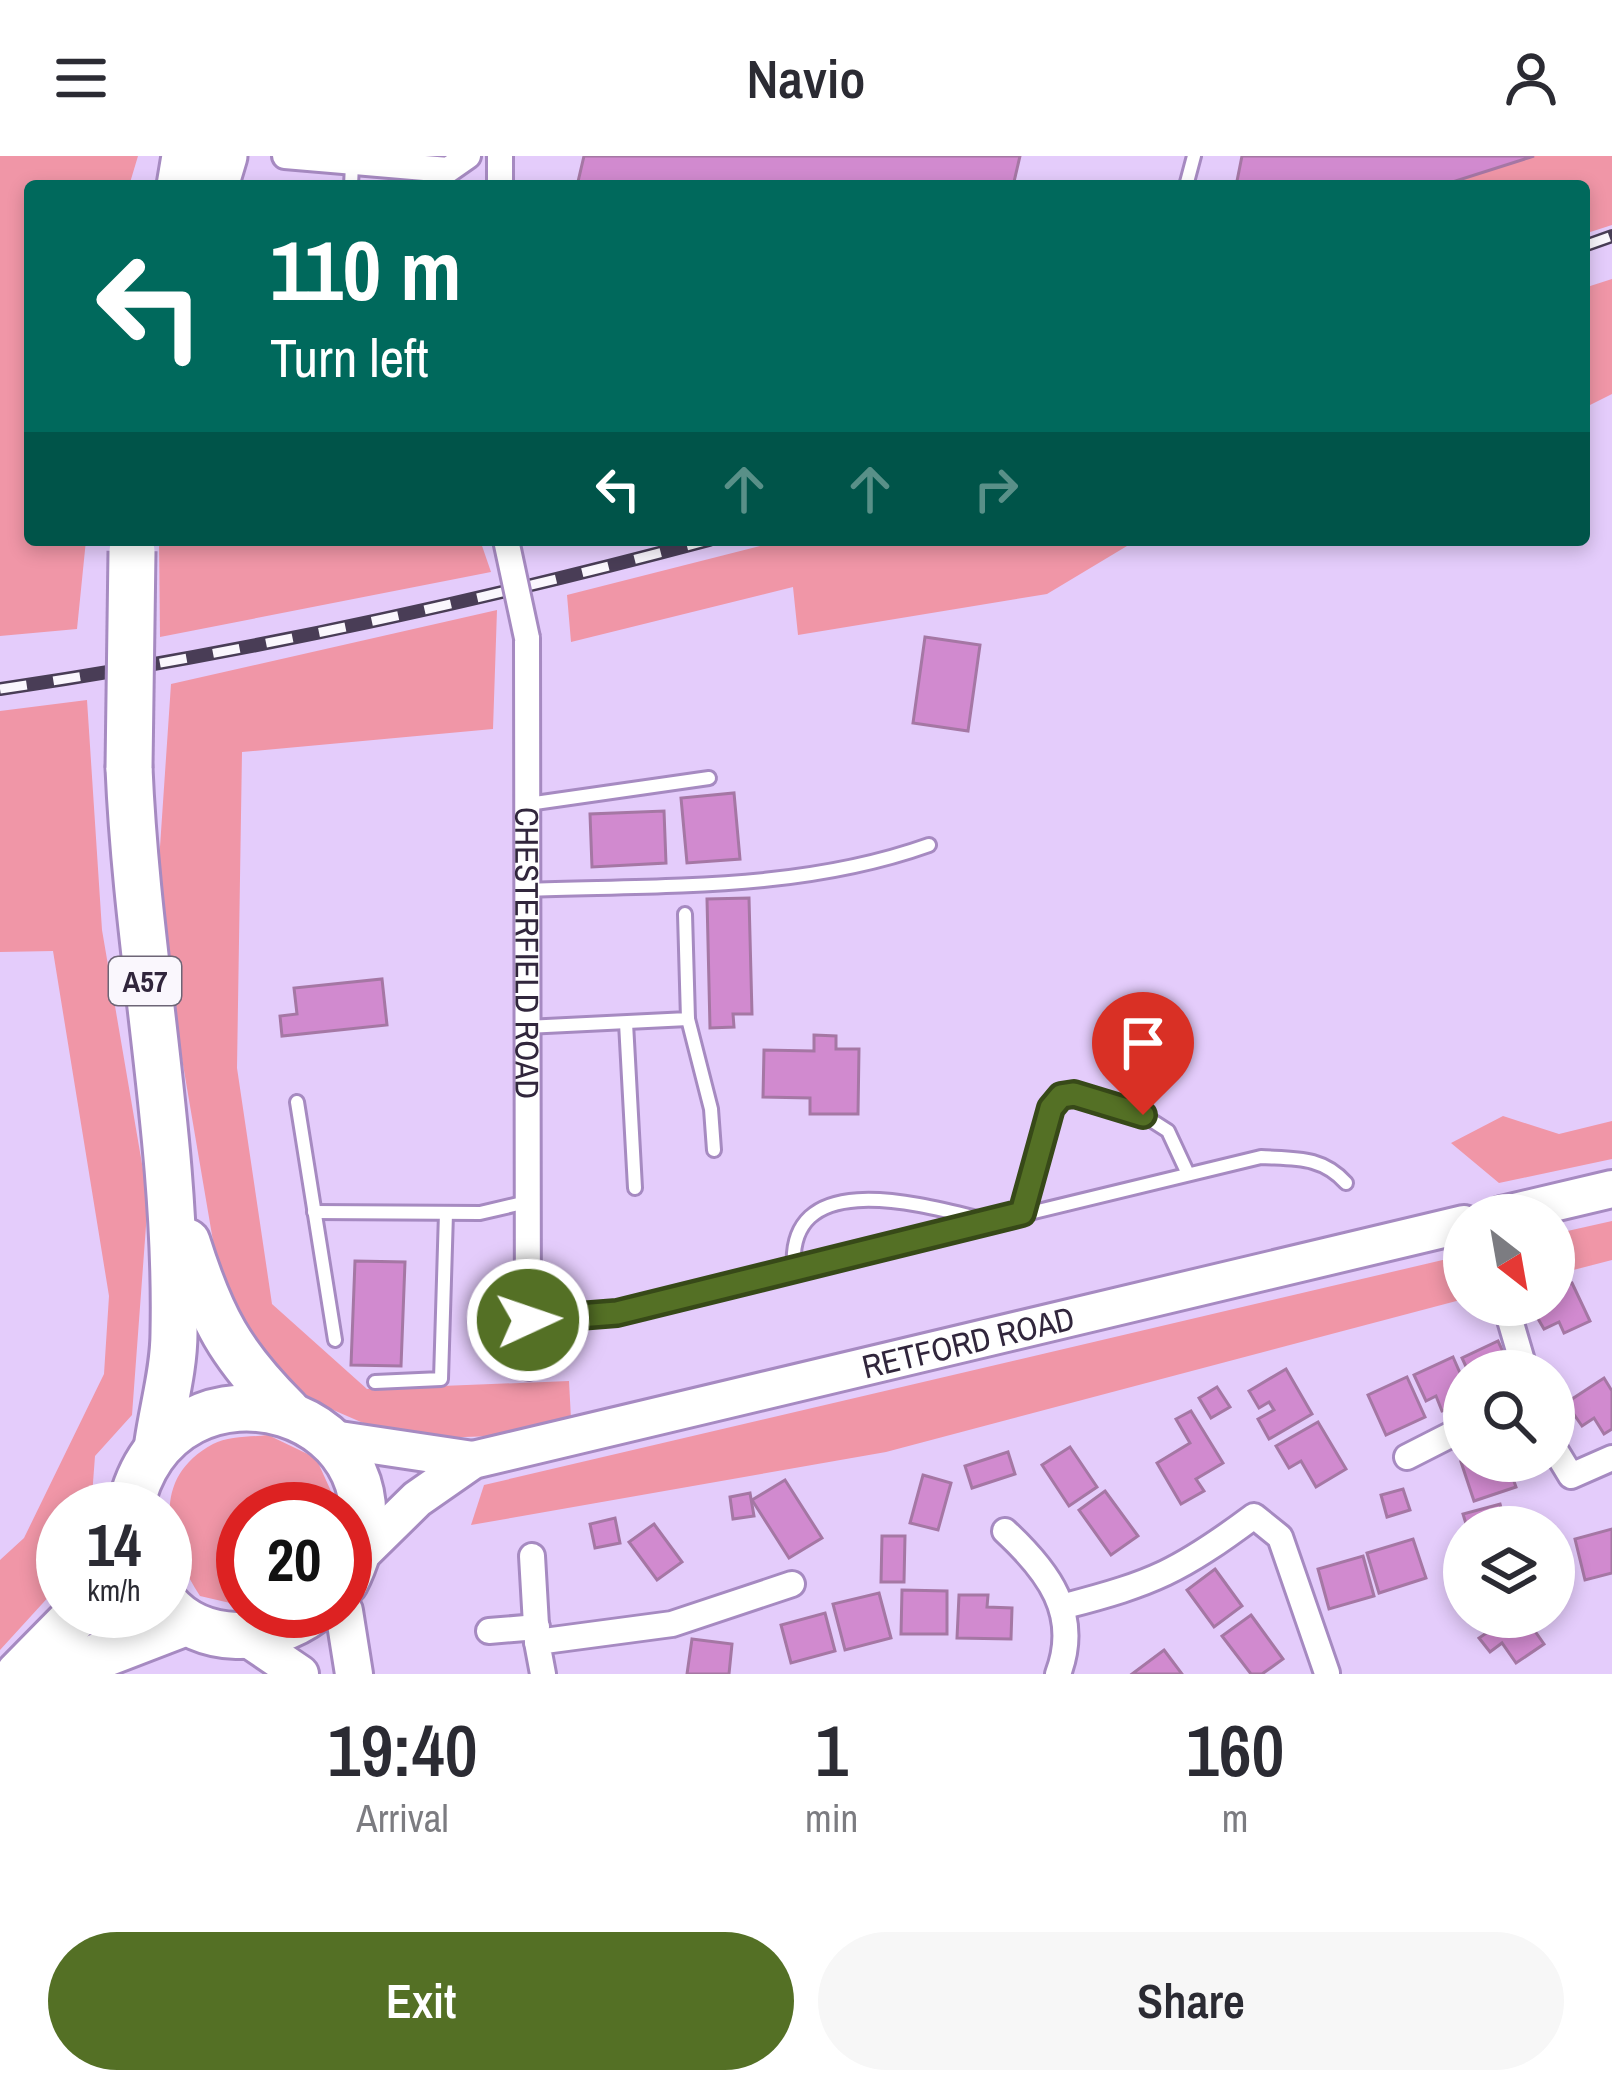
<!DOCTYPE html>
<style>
body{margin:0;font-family:"Archivo Narrow",sans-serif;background:#f7f7f7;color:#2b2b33;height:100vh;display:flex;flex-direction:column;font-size:45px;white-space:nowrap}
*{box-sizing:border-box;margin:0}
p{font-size:39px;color:#7c7c81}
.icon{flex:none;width:66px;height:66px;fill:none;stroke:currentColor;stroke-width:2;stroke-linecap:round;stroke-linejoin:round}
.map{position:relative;height:1518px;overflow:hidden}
.side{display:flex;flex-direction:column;background:#fff;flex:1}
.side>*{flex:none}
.guide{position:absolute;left:24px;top:24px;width:1566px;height:366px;border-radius:12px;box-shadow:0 6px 18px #0003;background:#00695c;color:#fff;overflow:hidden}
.needle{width:78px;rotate:149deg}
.buttons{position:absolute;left:1443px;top:1038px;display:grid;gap:24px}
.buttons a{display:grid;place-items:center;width:132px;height:132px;border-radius:50%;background:#fff;box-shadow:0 6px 18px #0003;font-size:60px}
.speed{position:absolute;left:36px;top:1326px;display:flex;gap:24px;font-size:60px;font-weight:700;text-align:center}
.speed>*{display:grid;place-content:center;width:156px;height:156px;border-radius:50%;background:#fff;box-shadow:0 6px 18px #0003;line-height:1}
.speed small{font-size:30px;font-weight:400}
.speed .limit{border:18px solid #d22;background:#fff;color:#111}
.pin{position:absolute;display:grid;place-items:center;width:102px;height:102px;color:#fff;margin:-123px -51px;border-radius:50% 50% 50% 0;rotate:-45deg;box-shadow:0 0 12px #0007}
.pin .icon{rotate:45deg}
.me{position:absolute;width:132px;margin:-66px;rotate:87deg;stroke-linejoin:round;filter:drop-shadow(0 0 9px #0008)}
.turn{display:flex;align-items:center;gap:42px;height:252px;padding:0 48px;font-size:54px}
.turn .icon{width:156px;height:156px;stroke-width:2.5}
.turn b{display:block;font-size:84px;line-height:102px}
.lanes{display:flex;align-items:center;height:114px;padding:0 48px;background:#0003;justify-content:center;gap:60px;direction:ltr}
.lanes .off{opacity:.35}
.eta{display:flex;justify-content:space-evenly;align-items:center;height:204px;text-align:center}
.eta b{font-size:72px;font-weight:600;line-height:84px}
.primary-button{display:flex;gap:24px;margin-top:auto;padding:24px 48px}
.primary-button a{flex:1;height:138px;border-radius:72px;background:#547025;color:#fff;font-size:48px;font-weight:600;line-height:138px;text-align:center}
.primary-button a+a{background:#f7f7f7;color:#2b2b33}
header{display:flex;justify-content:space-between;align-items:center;height:156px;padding:0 48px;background:#fff;font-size:54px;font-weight:600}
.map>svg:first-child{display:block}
.green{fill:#f096a7}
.building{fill:#d18acf;stroke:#a577a4;stroke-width:3}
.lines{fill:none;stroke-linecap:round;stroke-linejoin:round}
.lane-casing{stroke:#a68ac1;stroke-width:18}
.street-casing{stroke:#a68ac1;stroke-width:30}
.secondary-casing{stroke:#a68ac1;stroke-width:42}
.highway-casing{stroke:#a68ac1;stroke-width:51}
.lane{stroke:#fff;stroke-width:12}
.street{stroke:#fff;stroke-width:24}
.secondary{stroke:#fff;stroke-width:36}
.highway{stroke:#fff;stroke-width:45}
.rail-casing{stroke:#493d56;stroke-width:14}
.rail{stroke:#faf7fd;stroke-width:9;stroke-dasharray:27;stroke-linecap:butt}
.street-bridge-casing{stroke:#a68ac1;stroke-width:30;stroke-linecap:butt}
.highway-bridge-casing{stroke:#a68ac1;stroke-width:51;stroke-linecap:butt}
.street-bridge{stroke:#fff;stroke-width:24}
.highway-bridge{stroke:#fff;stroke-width:45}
.route-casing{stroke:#374918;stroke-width:30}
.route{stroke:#547025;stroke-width:21}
.labels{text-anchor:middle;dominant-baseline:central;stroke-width:10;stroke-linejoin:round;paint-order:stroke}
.shield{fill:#faf7fd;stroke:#6d6576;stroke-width:3}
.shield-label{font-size:30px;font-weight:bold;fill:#31263c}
.street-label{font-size:33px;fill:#31263c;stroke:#faf7fd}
</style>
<header><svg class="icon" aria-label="menu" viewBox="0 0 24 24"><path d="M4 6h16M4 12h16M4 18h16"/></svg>Navio<svg class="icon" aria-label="person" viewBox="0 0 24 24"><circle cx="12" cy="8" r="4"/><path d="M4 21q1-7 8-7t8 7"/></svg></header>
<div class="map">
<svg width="1612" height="1518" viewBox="0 0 1612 1518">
<rect width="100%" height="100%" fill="#e4ccfb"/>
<g class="green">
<polygon points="0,0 138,0 129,30 30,30 30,384 86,384 77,473 0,480"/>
<polygon points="1534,0 1612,0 1612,69 1584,78 1584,30 1440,30"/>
<polygon points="1612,123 1612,238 1584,252 1584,132"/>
<polygon points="159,384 480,384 491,416 160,481"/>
<polygon points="784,384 1137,384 1047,438 798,479 793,431 571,486 567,439"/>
<polygon points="497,454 493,573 242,596 237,912 272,1148 367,1233 569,1225 571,1263 529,1279 434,1282 377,1273 294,1237 245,1193 220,1126 156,750 171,528"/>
<polygon points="87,544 102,774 148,1043 132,1259 95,1300 91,1353 63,1353 63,1425 0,1494 0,1404 24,1382 104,1218 109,1140 53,795 0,796 0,555"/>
<polygon points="1503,960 1559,978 1612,965 1612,1003 1499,1027 1451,987"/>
<polygon points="1612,1065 1612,1104 1554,1119 1554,1078"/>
<polygon points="1464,1099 1464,1143 886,1296 471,1369 484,1329"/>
<path d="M268 1279 316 1302 339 1353H243V1450L200 1440C167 1389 148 1323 213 1288 228 1280 252 1281 268 1279Z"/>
</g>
<g class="building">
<polygon points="584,0 1020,0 1013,30 577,30"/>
<polygon points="1242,0 1534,0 1440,30 1236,30"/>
<polygon points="925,481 980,489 968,575 913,567"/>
<polygon points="734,637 740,703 687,707 681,642"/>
<polygon points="664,655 666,707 592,711 590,658"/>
<polygon points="749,742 752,858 733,858 734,871 710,872 707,743"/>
<polygon points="382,823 387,869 282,880 280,860 297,858 294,832"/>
<polygon points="814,879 836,880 836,893 859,893 858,958 810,958 810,942 763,941 764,894 814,895"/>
<polygon points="355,1105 405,1106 401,1210 351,1209"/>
<polygon points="1572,1127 1590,1165 1564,1177 1559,1166 1544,1173 1530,1149 1554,1149 1554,1136"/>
<polygon points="1498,1185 1512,1215 1468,1215 1462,1202"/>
<polygon points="1453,1201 1464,1226 1464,1249 1442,1255 1436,1240 1426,1245 1414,1219"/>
<polygon points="1286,1213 1312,1258 1269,1283 1258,1263 1274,1254 1269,1246 1259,1252 1249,1235"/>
<polygon points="1407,1221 1425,1261 1386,1279 1368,1239"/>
<polygon points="1604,1222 1612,1235 1612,1273 1604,1278 1594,1262 1582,1270 1566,1247"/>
<polygon points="1217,1231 1230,1251 1211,1262 1199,1242"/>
<polygon points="1191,1255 1223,1307 1196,1323 1204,1335 1181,1348 1157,1307 1190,1287 1176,1263"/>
<polygon points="1318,1266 1346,1313 1316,1331 1301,1305 1289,1312 1276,1290"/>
<polygon points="1070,1291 1097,1331 1069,1350 1042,1309"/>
<polygon points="1008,1296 1015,1318 972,1332 965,1310"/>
<polygon points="1507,1305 1516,1331 1474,1345 1461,1306"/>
<polygon points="923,1319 951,1327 938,1374 910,1367"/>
<polygon points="785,1324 822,1382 789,1402 752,1344"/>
<polygon points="1403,1333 1410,1354 1387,1361 1381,1339"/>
<polygon points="1105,1335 1138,1380 1111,1399 1079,1354"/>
<polygon points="750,1337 754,1360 733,1363 730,1341"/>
<polygon points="1500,1348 1506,1371 1467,1371 1463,1358"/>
<polygon points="615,1362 620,1387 595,1392 590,1368"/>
<polygon points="654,1368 682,1406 657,1424 629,1386"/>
<polygon points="1612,1373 1612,1417 1585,1424 1575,1383"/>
<polygon points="882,1380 905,1380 904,1426 881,1426"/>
<polygon points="1413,1383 1426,1422 1379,1437 1367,1397"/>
<polygon points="1363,1400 1374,1440 1329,1453 1318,1413"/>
<polygon points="1215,1413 1242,1450 1214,1471 1187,1434"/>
<polygon points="902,1434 947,1435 947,1478 901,1478"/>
<polygon points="879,1437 891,1482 845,1494 833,1448"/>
<polygon points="959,1439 988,1439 987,1451 1012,1452 1011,1483 957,1482"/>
<polygon points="825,1457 835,1495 791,1507 781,1469"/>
<polygon points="1251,1459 1283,1503 1262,1518 1251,1518 1222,1480"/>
<polygon points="1510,1461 1525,1461 1544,1488 1516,1507 1502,1487 1490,1496 1479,1482"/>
<polygon points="692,1483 732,1488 729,1518 687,1518"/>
<polygon points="1164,1494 1182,1518 1132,1518"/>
</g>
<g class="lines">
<defs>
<g id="lane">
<polyline points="351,30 352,8"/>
<polyline points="1186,30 1194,0"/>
<polyline points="528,648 709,622"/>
<path d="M526 734C662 729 800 735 929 689"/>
<polyline points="688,863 711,953 714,994"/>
<polyline points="626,867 635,1032"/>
<polyline points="526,871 688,863 685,758"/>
<polyline points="297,946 335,1184"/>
<polyline points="314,1056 480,1057 527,1046"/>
<polyline points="1022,1057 1051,952 1061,940 1074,937 1143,959 1168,975 1188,1018"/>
<path d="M794 1113C786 1009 924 1049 985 1064"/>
<path d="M528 1164 617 1157 1261 1001C1295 1003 1322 1000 1346 1027"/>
<polyline points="375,1226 441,1223 446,1057"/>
</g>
<g id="street">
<polyline points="285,0 448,14 468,0"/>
<polyline points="500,0 500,30"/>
<path id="s1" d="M527 482 528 1211"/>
<polyline points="1508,1157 1525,1215"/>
<polyline points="1554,1292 1571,1320 1612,1302"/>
<polyline points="1407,1301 1464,1272"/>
<path d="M1005 1375C1048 1415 1081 1458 1058 1518"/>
<polyline points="532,1400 537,1486"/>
<path d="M1065 1450C1154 1427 1180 1415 1254 1360L1280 1381 1327 1517"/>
<polyline points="489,1475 537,1471"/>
<polyline points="543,1518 537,1486 672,1468 792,1428"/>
</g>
<g id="secondary">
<polyline points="1502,1059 1612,1033"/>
<polyline points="326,1282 473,1304"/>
<path id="s2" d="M358 1401 417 1343 473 1304 1464 1068"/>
<polyline points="344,1455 354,1518"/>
<polyline points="247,1482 300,1518"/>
</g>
<g id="highway">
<polyline points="180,30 185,0"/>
<polyline points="215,30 224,0"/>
<path d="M129 612C137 801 178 988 174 1177 174 1213 163 1251 158 1286"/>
<path d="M187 1086C211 1162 230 1198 287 1255"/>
<path d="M130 1353C168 1175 433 1253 345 1426"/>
<path d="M165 1447C201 1490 270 1488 313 1455"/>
<polyline points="19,1518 81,1455"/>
<polyline points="52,1518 182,1468"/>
</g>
</defs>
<use href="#lane" class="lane-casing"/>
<use href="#street" class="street-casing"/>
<use href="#secondary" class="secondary-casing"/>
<use href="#highway" class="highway-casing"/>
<use href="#lane" class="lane"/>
<use href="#street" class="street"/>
<use href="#secondary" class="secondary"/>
<use href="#highway" class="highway"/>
<defs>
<g id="rail">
<polyline points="1584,90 1612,80"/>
<path d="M0 533C239 498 476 446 709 384"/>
</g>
</defs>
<use href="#rail" class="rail-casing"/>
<use href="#rail" class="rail"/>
<defs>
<polyline id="street-bridge" points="506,384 527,482"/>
<polyline id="highway-bridge" points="129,612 132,395"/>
</defs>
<use href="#street-bridge" class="street-bridge-casing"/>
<use href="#highway-bridge" class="highway-bridge-casing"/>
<use href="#street-bridge" class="street-bridge"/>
<use href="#highway-bridge" class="highway-bridge"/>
</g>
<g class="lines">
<defs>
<polyline id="route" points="528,1164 617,1157 1022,1057 1051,952 1061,940 1074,938 1143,959"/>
</defs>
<use href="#route" class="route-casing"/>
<use href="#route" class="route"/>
</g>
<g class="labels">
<rect class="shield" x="109" y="801" width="72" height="48" rx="9"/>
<g class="shield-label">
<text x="145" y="825">A57</text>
</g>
<g class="street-label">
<text stroke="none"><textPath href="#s1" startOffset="315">CHESTERFIELD ROAD</textPath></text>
<text stroke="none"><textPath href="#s2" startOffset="660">RETFORD ROAD</textPath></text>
</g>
</g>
</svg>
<div class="buttons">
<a><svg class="needle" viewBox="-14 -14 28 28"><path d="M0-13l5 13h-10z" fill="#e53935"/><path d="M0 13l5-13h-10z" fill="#7c7c81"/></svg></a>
<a><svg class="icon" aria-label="search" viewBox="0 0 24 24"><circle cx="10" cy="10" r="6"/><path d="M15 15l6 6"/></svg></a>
<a><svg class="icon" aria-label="layers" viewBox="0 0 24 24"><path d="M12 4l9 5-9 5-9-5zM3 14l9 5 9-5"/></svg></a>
</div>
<div class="speed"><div>14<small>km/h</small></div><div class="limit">20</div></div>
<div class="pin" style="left:1143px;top:959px;background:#d93025"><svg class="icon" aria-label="arrive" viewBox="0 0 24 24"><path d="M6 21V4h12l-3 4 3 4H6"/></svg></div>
<svg class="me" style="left:528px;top:1164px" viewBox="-20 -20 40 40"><circle r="17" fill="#547025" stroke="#fff" stroke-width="3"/><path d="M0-11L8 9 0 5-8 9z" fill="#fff"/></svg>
<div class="guide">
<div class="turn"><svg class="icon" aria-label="left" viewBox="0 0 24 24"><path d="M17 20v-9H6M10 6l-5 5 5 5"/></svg><div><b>110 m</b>Turn left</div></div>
<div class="lanes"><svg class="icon" aria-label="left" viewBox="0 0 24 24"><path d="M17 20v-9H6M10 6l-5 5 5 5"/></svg><svg class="icon off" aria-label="ahead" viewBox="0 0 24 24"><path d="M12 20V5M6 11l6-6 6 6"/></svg><svg class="icon off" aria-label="ahead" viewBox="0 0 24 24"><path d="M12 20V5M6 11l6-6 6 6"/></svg><svg class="icon off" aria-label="right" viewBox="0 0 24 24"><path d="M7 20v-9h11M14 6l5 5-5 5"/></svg></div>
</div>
</div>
<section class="side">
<div class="eta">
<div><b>19:40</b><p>Arrival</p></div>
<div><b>1</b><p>min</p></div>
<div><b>160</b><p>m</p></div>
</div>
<div class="primary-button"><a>Exit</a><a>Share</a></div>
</section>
